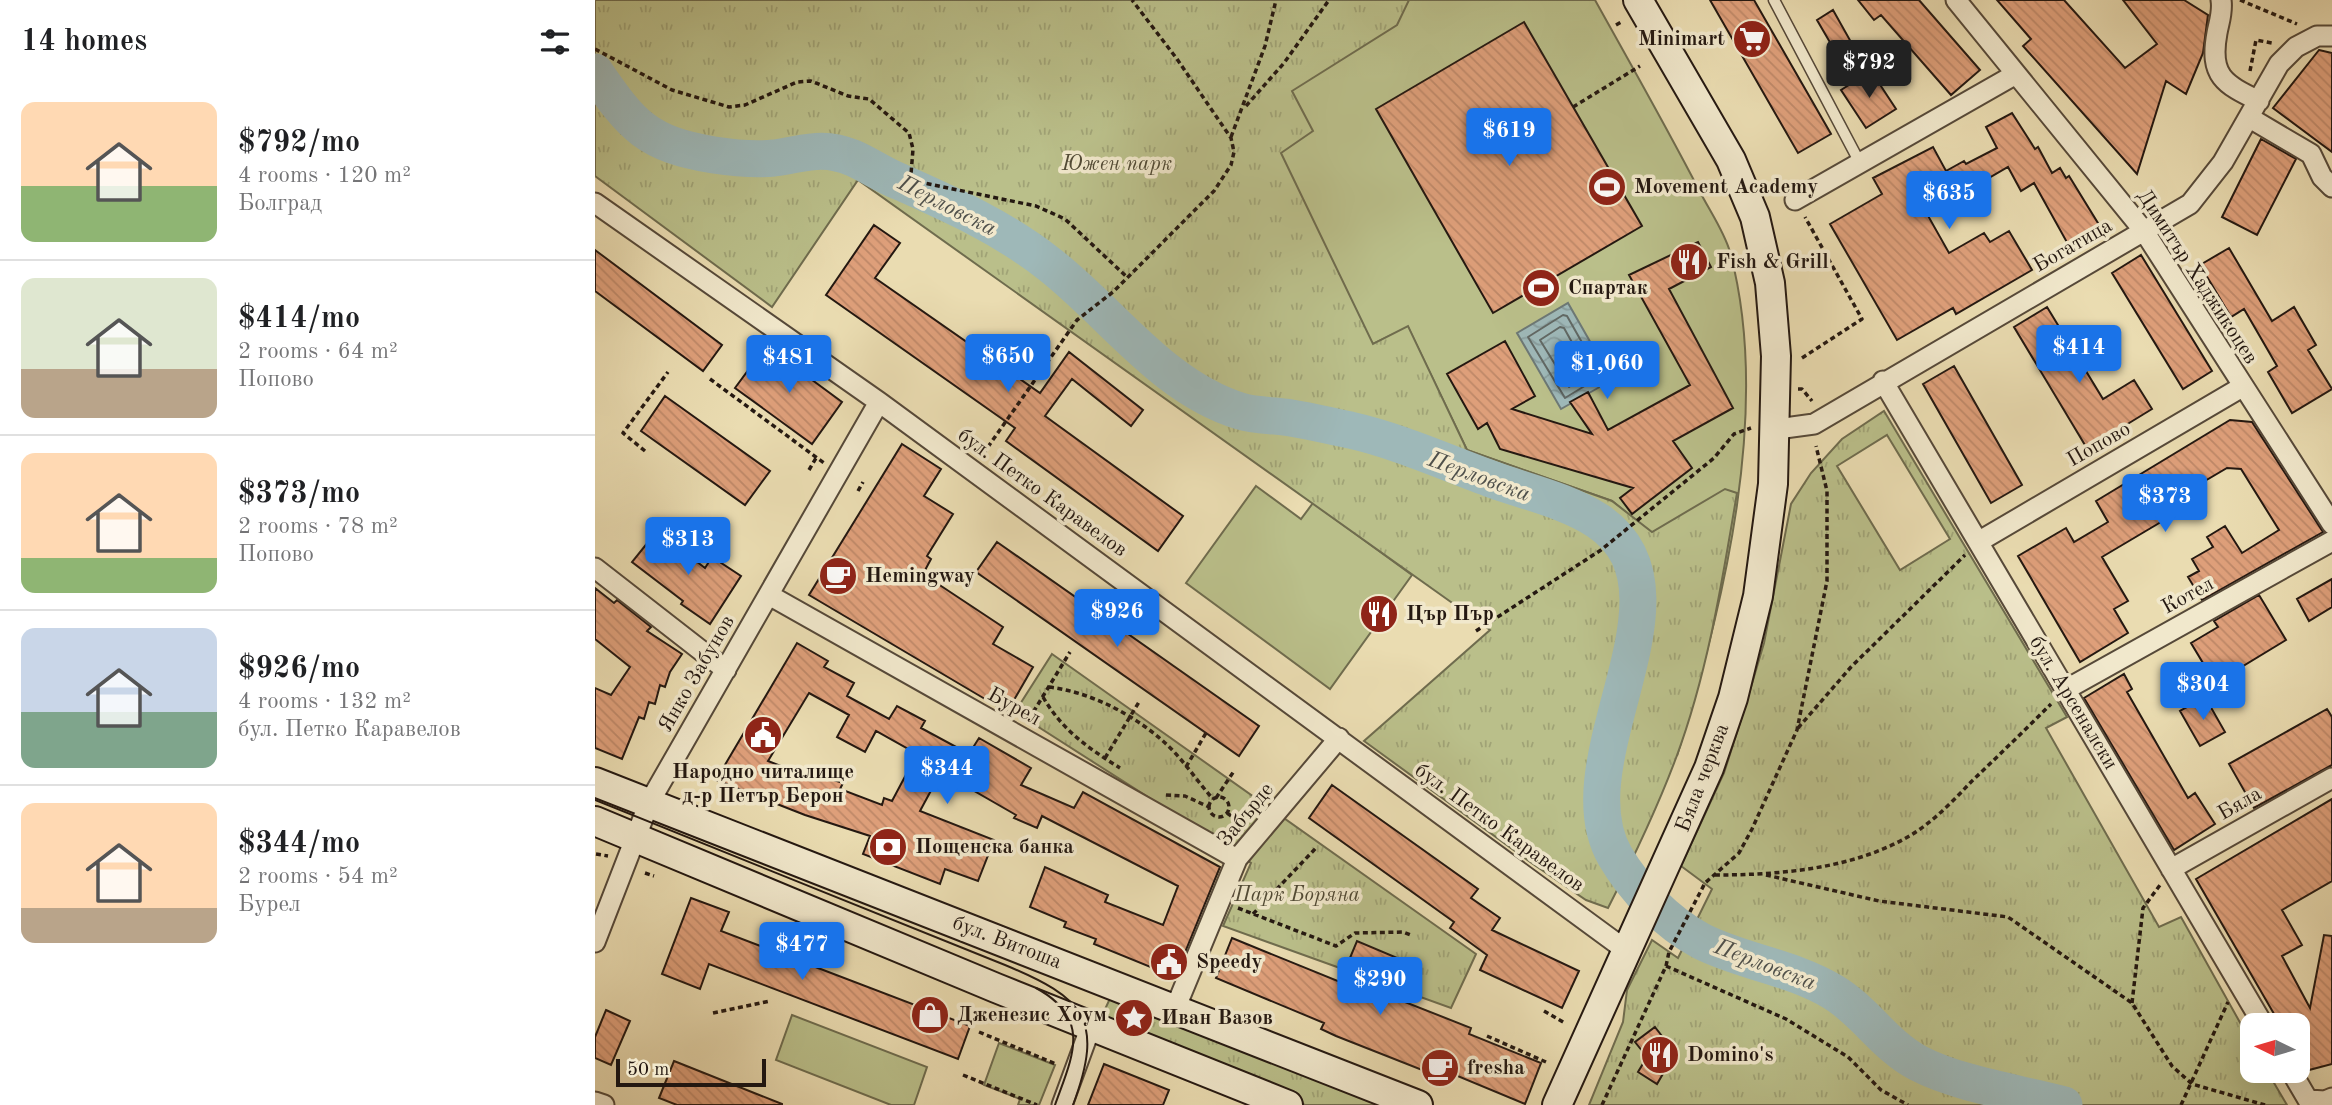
<!DOCTYPE html>
<html lang="en">
<head>
<meta charset="utf-8">
<style>
	:root { --surface:#fff; --page:#f6f6f6; --text:#202124; --muted:#757577; --line:#e0e0e0; --accent:#1a73e8 }
	body { margin:0; font-family:"Old Standard TT",serif; background:var(--page); color:var(--text); height:100vh; display:flex; flex-direction:column; font-size:26px; white-space:nowrap }
	* { box-sizing:border-box; margin:0 }
	p { font-size:23px; color:var(--muted) }
	.icon { flex:none; width:38px; height:38px; fill:none; stroke:currentColor; stroke-width:2; stroke-linecap:round; stroke-linejoin:round }
	.map { position:relative; flex:1; overflow:hidden }
	.sheet { display:flex; flex-direction:column; background:var(--surface); width:595px }
	.sheet>* { flex:none }
	.needle { width:46px; rotate:275deg }
	.buttons { position:absolute; left:1645px; top:1013px; display:grid; gap:14px }
	.buttons a { display:grid; place-items:center; width:70px; height:70px; border-radius:14px; background:var(--surface); box-shadow:0 7px 28px #0002; font-size:35px }
	.scale { position:absolute; left:21px; bottom:18px; width:150px; box-sizing:border-box; padding-left:7px; border:4px solid #241811; border-top:0; font-size:19px; line-height:24px; white-space:nowrap; color:#241811; -webkit-text-stroke:5px #f1e8cc; paint-order:stroke }
	.price { position:absolute; translate:-50% -60px; padding:0 16px; border-radius:7px; background:var(--accent); color:#fff; font-size:23px; line-height:46px; filter:drop-shadow(0 2px 4px #0008) }
	.price::after { content:''; position:absolute; left:50%; top:42px; width:21px; height:16px; margin-left:-10px; background:inherit; clip-path:polygon(0 0,100% 0,50% 100%) }
	.price.on { background:#222; color:#fff }
	ul { padding:0; list-style:none }
	li { display:flex; align-items:center; gap:21px; height:175px; padding:0 21px }
	li+li { border-top:2px solid var(--line) }
	li span { display:grid; place-items:center; flex:none; width:196px; height:140px; border-radius:14px; color:#555 }
	li>.icon { margin-inline-start:auto }
	span .icon { width:84px; height:84px; fill:#fffc; stroke-width:1 }
	li b { font-size:30px }
	h2 { display:flex; justify-content:space-between; align-items:center; height:84px; padding:0 21px; font-size:30px }
	main { display:flex; flex:1; min-height:0 }
	.map>svg:first-child { display:block }
	.green { fill:#babf8a; stroke:#6f6c4e; stroke-width:2 }
	.park { fill:url(#park-tufts); stroke:#6f6c4e; stroke-width:2; fill-rule:evenodd }
	.water { fill:url(#water-waves); stroke:#6d7875; stroke-width:2 }
	.lines { fill:none; stroke-linecap:round; stroke-linejoin:round }
	.shore { stroke:#616864; stroke-width:2 }
	.river { stroke:#9eb8b8; stroke-width:37 }
	.building { fill:url(#building-back-hatch); stroke:#241811; stroke-width:2; fill-rule:evenodd }
	.lane-casing { stroke:#564939; stroke-width:13 }
	.street-casing { stroke:#564939; stroke-width:23 }
	.secondary-casing { stroke:#241811; stroke-width:32 }
	.path { stroke:#241811; stroke-width:3.5; stroke-dasharray:5 3.5; stroke-linecap:butt }
	.lane { stroke:#f1e8cc; stroke-width:10 }
	.street { stroke:#f1e8cc; stroke-width:19 }
	.secondary { stroke:#f1e8cc; stroke-width:28 }
	.tram { stroke:#241811; stroke-width:2 }
	.labels { text-anchor:middle; dominant-baseline:central; stroke-width:7; stroke-linejoin:round; paint-order:stroke }
	.poi-label { font-size:21px; font-weight:bold; fill:#241811; stroke:#f1e8cc; text-anchor:start }
	.park-label { font-size:21px; font-style:italic; fill:#514a35; stroke:#f1e8cc }
	.street-label { font-size:21px; fill:#241811; stroke:#f1e8cc }
	.water-label { font-size:23px; font-style:italic; fill:#4f504b; stroke:#f1e8cc }
</style>
</head>
<body>
<main>
<section class="sheet">
<h2>14 homes<svg class="icon" aria-label="filters" viewBox="0 0 24 24"><path d="M4 7h16M4 17h16"/><circle cx="9" cy="7" r="2"/><circle cx="15" cy="17" r="2"/></svg></h2>
<ul>
<li><span style="background:linear-gradient(#ffd9b3 60%,#8fb573 0)"><svg class="icon" aria-label="home" viewBox="0 0 24 24"><path d="M3 11l9-7 9 7M6 9v11h12V9"/></svg></span><div><b>$792/mo</b><p>4 rooms · 120 m²</p><p>Болград</p></div></li>
<li><span style="background:linear-gradient(#dfe7d0 65%,#b9a48a 0)"><svg class="icon" aria-label="home" viewBox="0 0 24 24"><path d="M3 11l9-7 9 7M6 9v11h12V9"/></svg></span><div><b>$414/mo</b><p>2 rooms · 64 m²</p><p>Попово</p></div></li>
<li><span style="background:linear-gradient(#ffd9b3 75%,#8fb573 0)"><svg class="icon" aria-label="home" viewBox="0 0 24 24"><path d="M3 11l9-7 9 7M6 9v11h12V9"/></svg></span><div><b>$373/mo</b><p>2 rooms · 78 m²</p><p>Попово</p></div></li>
<li><span style="background:linear-gradient(#c9d6e8 60%,#7fa58c 0)"><svg class="icon" aria-label="home" viewBox="0 0 24 24"><path d="M3 11l9-7 9 7M6 9v11h12V9"/></svg></span><div><b>$926/mo</b><p>4 rooms · 132 m²</p><p>бул. Петко Каравелов</p></div></li>
<li><span style="background:linear-gradient(#ffd9b3 75%,#b9a48a 0)"><svg class="icon" aria-label="home" viewBox="0 0 24 24"><path d="M3 11l9-7 9 7M6 9v11h12V9"/></svg></span><div><b>$344/mo</b><p>2 rooms · 54 m²</p><p>Бурел</p></div></li>
</ul>
</section>
<div class="map">
<svg width="1737" height="1105" viewBox="0 0 1737 1105">
	<defs>
		<pattern id="park-tufts" width="24" height="20" patternUnits="userSpaceOnUse" patternTransform="scale(1.75)"><rect width="24" height="20" fill="#babf8a"/><path d="M3 7l-1-3M5 7V3M7 7l1-3M15 17l-1-3M17 17v-4M19 17l1-3" fill="none" stroke="#a0a376"/></pattern>
		<pattern id="water-waves" width="16" height="10" patternUnits="userSpaceOnUse" patternTransform="scale(1.75)"><rect width="16" height="10" fill="#9eb8b8"/><path d="M0 5q4-4 8 0t8 0" fill="none" stroke="#889d9d"/></pattern>
		<pattern id="building-back-hatch" width="6" height="6" patternUnits="userSpaceOnUse" patternTransform="scale(1.75)"><rect width="6" height="6" fill="#de9f7a"/><path d="M-1 5l2 2M0 0l6 6M5-1l2 2" fill="none" stroke="#be8868"/></pattern>
	</defs>
	<rect width="100%" height="100%" fill="#eadcb1"/>
	<filter id="stains"><feTurbulence type="fractalNoise" baseFrequency=".00286" numOctaves="4"/><feColorMatrix values="0 0 0 0 .2 0 0 0 0 .09 0 0 0 0 .02 0 0 0 .5 -.17"/></filter>
	<radialGradient id="worn" r=".72"><stop offset=".6" stop-color="#630" stop-opacity="0"/><stop offset="1" stop-color="#630" stop-opacity=".3"/></radialGradient>
	<path class="green" d="M552 0H1000C1035 63 1071 126 1104 190 1114 210 1129 231 1135 252 1177 408 1129 605 1082 756L1057 533 1017 501 872 450 813 327 778 344Z
		M661 486 706 519 718 503 817 575 735 689 591 583Z
		M197 1015 332 1067 319 1105H296L181 1060Z
		M404 1043 460 1065 444 1105H423L425 1099 389 1085Z"/>
	<path class="park" d="M0 0H814L802 25 697 91 718 131 686 153 778 344 813 326 872 450 1017 501 1057 532 1130 489 1142 493C1127 582 1113 672 1081 758 1062 809 1038 859 1013 908L991 900 938 864 769 741 895 630 877 617 263 180 177 307 0 176Z
		M1289 411 1472 717 1451 728 1564 927 1586 917 1657 1044V1071H1672L1692 1105H994L1028 1022 1032 990 1057 940 1083 958 1117 889 1086 866 1129 773 1151 704 1169 643 1196 504 1216 473 1247 439ZM1292 435 1355 539 1305 570 1242 466Z
		M457 654 881 954 856 1008 628 926 656 863 420 712Z
		M518 992 799 1105H710L505 1020Z"/>
	<path class="water" d="M973 303 1017 380 966 409 922 333Z"/>
	<g class="lines">
		<path class="shore" d="M968 315 972 316 1006 376 970 398 933 337Z
			M965 327 969 328 994 373 974 387 945 340Z"/>
		<path class="river" d="M0 72C37 126 52 144 119 155 139 158 159 160 179 158 210 154 226 145 258 158 274 165 288 175 303 181 357 205 407 227 454 264 516 312 567 387 645 411 661 416 679 415 696 418 715 421 735 426 755 430 804 441 852 463 899 480 932 492 973 501 1003 521 1109 592 964 760 1020 856 1040 890 1071 922 1106 941 1147 962 1197 967 1238 992 1270 1011 1289 1045 1323 1063 1363 1084 1424 1093 1469 1105"/>
	</g>
	<path class="building" d="M1115 0H1159L1236 134 1203 153Z
		M1263 0H1324L1385 70 1356 95 1286 15 1279 20Z
		M1402 0H1469L1530 68 1562 44 1528 0H1589L1613 15 1608 53 1591 94 1571 81 1542 174 1428 46 1436 39Z
		M1238 10 1256 42 1240 51 1222 20Z
		M929 22 1047 226 898 313 781 109Z
		M1724 50 1737 53V152L1678 108Z
		M1276 71 1301 109 1271 128 1246 90Z
		M1417 113 1440 149 1443 147 1457 173 1465 168 1471 178 1474 176 1506 228 1474 246 1439 183 1426 191 1413 167 1382 185 1385 188 1332 214 1354 253 1389 233 1395 242 1414 231 1437 270 1361 314 1358 308 1302 340 1235 224 1287 194 1278 178 1338 147 1351 171 1369 161 1371 164 1402 148 1391 127Z
		M1666 139 1701 159 1662 235 1627 217Z
		M279 225 305 243 280 278 445 393 474 352 548 410 536 426 477 379 450 416 588 516 563 551 411 441 420 428 231 295Z
		M1103 242 1116 267 1074 289 1138 408 1078 441 1097 468 1037 514 1025 498 1038 488 905 449 892 423 883 429 852 374 910 341 940 396 917 409 997 434 975 402 993 392 1013 430 1095 385 1034 275Z
		M1634 248 1677 321 1699 307 1721 345 1713 350 1737 389 1697 413 1673 372 1682 366 1649 309 1636 317 1605 265Z
		M0 250 127 345 108 371 0 291Z
		M1546 255 1617 371 1588 389 1517 273Z
		M1452 307 1508 399 1539 380 1557 409 1526 428 1529 434 1496 455 1419 327Z
		M171 346 247 402 217 444 140 388Z
		M1359 366 1427 485 1396 503 1328 384Z
		M70 396 175 471 150 505 46 431Z
		M1635 420 1657 422 1728 532 1607 600 1593 577 1604 571 1597 559 1618 547 1612 537 1630 526 1647 553 1684 530 1646 469 1632 468 1564 508 1571 519 1507 557 1533 601 1519 609 1533 633 1485 662 1423 556 1471 528 1479 542 1513 522 1501 501Z
		M307 444 346 469 329 496 358 514 332 556 336 559 328 574 408 627 398 644 438 667 412 712 214 595Z
		M62 531 110 568 117 557 146 576 115 624 86 604 88 601 37 562Z
		M402 542 664 726 644 756 381 572Z
		M1737 579V607L1714 621 1702 599Z
		M0 588 19 603 22 600 56 627 52 631 87 654 75 672 70 687 65 685 60 704 54 702 49 719 44 717 27 759 0 748V688L16 695 35 667 0 639Z
		M1664 595 1691 640 1620 683 1596 643 1623 627 1619 621Z
		M202 643 233 661 229 667 259 683 252 696 294 719 302 706 330 721 326 728 374 754 384 738 436 768 426 785 479 808 488 792 625 867 580 977 499 944 501 939 469 927 471 922 435 907 450 867 513 895 510 902 568 925 583 886 447 816 442 828 419 818 421 815 346 772 325 811 399 840 383 881 350 869 345 884 268 854 275 836 210 815 121 780ZM214 693 254 715 242 737 270 752 281 731 322 754 297 801 289 798 287 805 245 789 248 783 223 775 222 780 173 761Z
		M1529 674 1537 689 1532 692 1593 798 1600 793 1620 824 1579 850 1489 698Z
		M1610 697 1630 732 1605 746 1585 711Z
		M1732 709 1737 717V765L1659 808 1634 764Z
		M737 785 883 889 876 898 905 918 897 930 984 971 967 1008 885 970 892 955 855 928 859 922 714 818Z
		M1737 799V881L1687 910 1707 945 1687 956 1715 1008 1729 935 1737 936V1064L1714 1070 1703 1052V1026H1686L1601 879Z
		M96 898 134 912 126 931 375 1026 363 1059 114 964 105 989 67 974Z
		M637 938 745 982 762 941 807 960 792 995 876 1028 874 1034 946 1063 930 1104 858 1074 855 1081 741 1036 726 1029 729 1023 621 978Z
		M11 1010 35 1021 16 1065 0 1058V1037Z
		M1060 1027 1080 1053 1062 1084 1043 1072 1052 1057 1040 1042Z
		M79 1061 187 1104V1105H82L64 1098Z
		M509 1064 574 1090 568 1105H493Z"/>
	<g class="lines">
		<defs>
			<path id="lane" d="M1179 0 1265 163"/>
			<path id="street" d="M1361 0 1549 231 1737 524
				M1626 0C1628 12 1624 22 1622 33 1614 76 1629 84 1664 101
				M1655 118 1716 154 1727 177 1737 187
				M1200 200 1421 74
				M0 203 284 402 1032 951
				M1288 381 1669 1026
				M1182 429 1219 424 1595 204 1628 162 1684 64 1701 47 1722 36H1737
				M1383 542 1647 387
				M0 568 131 670
				M174 595 642 859
				M1470 690 1737 541
				M1576 869 1737 778
				M0 942 54 803 284 402
				M580 1009 642 859 744 738
				M1696 1071 1713 1100 1730 1101 1737 1098
				M0 1102 9 1105
				M467 1105 496 1026"/>
			<path id="secondary" d="M0 782 823 1105
				M0 821 401 988 693 1105
				M962 1105 1114 768 1138 698 1163 596 1178 484 1181 356 1175 283 1160 217 1136 160 1043 0"/>
		</defs>
		<use href="#lane" class="lane-casing"/>
		<use href="#street" class="street-casing"/>
		<use href="#secondary" class="secondary-casing"/>
		<path class="path" d="M1645 0 1702 24
			M1021 25 1028 21
			M0 49 77 90 134 107 150 105 202 82 216 81 253 96 274 99 314 133 318 149 316 174 324 182 441 206 470 219 533 278
			M1655 71 1661 40 1677 43
			M651 106 689 63 734 0
			M978 107 1045 66
			M636 137 670 46 681 0
			M1207 358 1267 319 1210 217
			M115 379 229 463
			M1203 389H1207L1217 401
			M50 451 28 433 73 372
			M388 454 482 320 518 292 619 191 636 165 639 152 636 138 582 59 537 0
			M214 470 221 458
			M263 491 268 482
			M881 631 1006 550 1119 458 1139 434 1156 428
			M454 687C495 692 538 714 569 742 587 758 602 781 618 799
			M448 697C467 730 493 748 525 768
			M434 719 475 652
			M1203 728 1256 667 1370 555
			M510 758 544 702
			M591 767 611 733
			M571 795 590 796 614 807
			M614 807a10 10 0 1 1 20 0a10 10 0 1 1-20 0Z
			M621 798 639 771
			M632 813 647 824
			M1 854 13 856
			M50 873 59 876
			M1120 875C1185 875 1259 869 1316 835 1339 821 1358 801 1376 782 1403 756 1430 730 1456 704
			M1171 875 1284 901 1413 917 1537 1003 1577 1066 1597 1084 1670 1105
			M643 908 741 946 760 933 808 932 818 936
			M658 914 721 848
			M1071 966 1191 1019 1253 1057 1286 1090 1313 1105
			M1537 1003 1548 908 1565 885
			M949 1011 970 1023
			M118 1013 175 1001
			M384 1032 461 1064
			M892 1036 951 1062
			M368 1075 442 1105
			M1007 1105 1071 966 1074 952 1110 883 1144 853 1157 829 1202 730 1232 581V491L1221 446
			M1586 1105 1633 1002"/>
		<use href="#lane" class="lane"/>
		<use href="#street" class="street"/>
		<use href="#secondary" class="secondary"/>
		<path class="tram" d="M0 800 410 965C489 998 510 1019 478 1105
			M441 988C498 1019 477 1057 460 1105"/>
	</g>
	<defs>
		<symbol id="supermarket-disc" viewBox="-11 -11 22 22"><circle r="9.5" fill="#8f2418" stroke="#f1e8cc"/><path d="M-6-5.5h2.5l.6 2H6L4.5 2H-2.5L-4.4-4H-6ZM-1.5 3.2a1.3 1.3 0 1 0 .1 0ZM3 3.2a1.3 1.3 0 1 0 .1 0Z" fill="#fff"/></symbol>
		<symbol id="stadium-disc" viewBox="-11 -11 22 22"><circle r="9.5" fill="#8f2418" stroke="#f1e8cc"/><path d="M0-5a6.5 5 0 1 0 0 10a6.5 5 0 1 0 0-10ZM-3.5-1.8h7v3.6h-7Z" fill="#fff"/></symbol>
		<symbol id="restaurant-disc" viewBox="-11 -11 22 22"><circle r="9.5" fill="#8f2418" stroke="#f1e8cc"/><path d="M-5-6h1v4h1v-4h1v4h1v-4h1v5L-1.5 .5V6h-2V.5L-5-1ZM5-6V6H3V1.5H1.5Q1.5-4 5-6Z" fill="#fff"/></symbol>
		<symbol id="cafe-disc" viewBox="-11 -11 22 22"><circle r="9.5" fill="#8f2418" stroke="#f1e8cc"/><path d="M-5.5-4.5H6V0H3Q3 3.5 0 3.5H-2.5Q-5.5 3.5-5.5 0ZM3-3.2v2h1.7v-2ZM-6 4.5H4V6H-6Z" fill="#fff"/></symbol>
		<symbol id="civic-disc" viewBox="-11 -11 22 22"><circle r="9.5" fill="#8f2418" stroke="#f1e8cc"/><path d="M-.6-6.5H3V-4.5H.6V-3L4-1V1h2V6H-6V1h2V-1L-.6-3ZM-1.2 2.5V6h2.4V2.5Z" fill="#fff"/></symbol>
		<symbol id="bank-disc" viewBox="-11 -11 22 22"><circle r="9.5" fill="#8f2418" stroke="#f1e8cc"/><path d="M-6-4H6V4H-6ZM0-2.3a2.3 2.3 0 1 0 0 4.6a2.3 2.3 0 1 0 0-4.6Z" fill="#fff"/></symbol>
		<symbol id="shop-disc" viewBox="-11 -11 22 22"><circle r="9.5" fill="#8f2418" stroke="#f1e8cc"/><path d="M-5-2.5h2.3a2.7 3.5 0 0 1 5.4 0H5L5.5 6h-11ZM-1.5-2.5h3a1.5 2.3 0 0 0-3 0Z" fill="#fff"/></symbol>
		<symbol id="sight-disc" viewBox="-11 -11 22 22"><circle r="9.5" fill="#8f2418" stroke="#f1e8cc"/><path d="M0-6L1.8-2.2L6-1.7L2.9 1.2L3.7 5.4L0 3.3L-3.7 5.4L-2.9 1.2L-6-1.7L-1.8-2.2Z" fill="#fff"/></symbol>
	</defs>
	<g fill-rule="evenodd">
		<use href="#supermarket-disc" x="1135" y="17" width="44" height="44"/>
		<use href="#stadium-disc" x="990" y="165" width="44" height="44"/>
		<use href="#restaurant-disc" x="1072" y="240" width="44" height="44"/>
		<use href="#stadium-disc" x="924" y="266" width="44" height="44"/>
		<use href="#cafe-disc" x="221" y="554" width="44" height="44"/>
		<use href="#restaurant-disc" x="762" y="592" width="44" height="44"/>
		<use href="#civic-disc" x="146" y="713" width="44" height="44"/>
		<use href="#bank-disc" x="271" y="825" width="44" height="44"/>
		<use href="#civic-disc" x="552" y="940" width="44" height="44"/>
		<use href="#shop-disc" x="313" y="993" width="44" height="44"/>
		<use href="#sight-disc" x="517" y="996" width="44" height="44"/>
		<use href="#restaurant-disc" x="1043" y="1033" width="44" height="44"/>
		<use href="#cafe-disc" x="823" y="1046" width="44" height="44"/>
	</g>
	<g class="labels">
		<g class="poi-label">
			<text x="1130" y="39" text-anchor="end">Minimart</text>
			<text x="1039" y="187">Movement Academy</text>
			<text x="1121" y="262">Fish &amp; Grill</text>
			<text x="973" y="288">Спартак</text>
			<text x="270" y="576">Hemingway</text>
			<text x="811" y="614">Цър Пър</text>
			<text x="168" y="772" text-anchor="middle">Народно читалище<tspan x="168" dy="24">д-р Петър Берон</tspan></text>
			<text x="320" y="847">Пощенска банка</text>
			<text x="601" y="962">Speedy</text>
			<text x="362" y="1015">Дженезис Хоум</text>
			<text x="566" y="1018">Иван Вазов</text>
			<text x="1092" y="1055">Domino's</text>
			<text x="872" y="1068">fresha</text>
		</g>
		<g class="park-label">
			<text x="522" y="164">Южен парк</text>
			<text x="702" y="895">Парк Боряна</text>
		</g>
		<g class="street-label">
			<text transform="translate(1478 246) rotate(-30)">Богатица</text>
			<text transform="translate(1602 277) rotate(57)">Димитър Хаджикоцев</text>
			<text transform="translate(1504 445) rotate(-30)">Попово</text>
			<text transform="translate(447 493) rotate(36)">бул. Петко Каравелов</text>
			<text transform="translate(1593 596) rotate(-29)">Котел</text>
			<text transform="translate(102 674) rotate(-60)">Янко Забунов</text>
			<text transform="translate(1478 703) rotate(59)">бул. Арсеналски</text>
			<text transform="translate(419 707) rotate(29)">Бурел</text>
			<text transform="translate(1108 778) rotate(-69)">Бяла черква</text>
			<text transform="translate(1645 804) rotate(-30)">Бяла</text>
			<text transform="translate(651 815) rotate(-51)">Забърде</text>
			<text transform="translate(904 828) rotate(36)">бул. Петко Каравелов</text>
			<text transform="translate(412 943) rotate(21)">бул. Витоша</text>
		</g>
		<g class="water-label">
			<text transform="translate(352 206) rotate(27)">Перловска</text>
			<text transform="translate(884 477) rotate(20)">Перловска</text>
			<text transform="translate(1170 965) rotate(21)">Перловска</text>
		</g>
	</g>
	<rect width="100%" height="100%" filter="url(#stains)"/>
	<rect width="100%" height="100%" fill="url(#worn)"/>
</svg>
<div class="buttons">
<a><svg class="needle" viewBox="-14 -14 28 28"><path d="M0-13l5 13h-10z" fill="#e53935"/><path d="M0 13l5-13h-10z" fill="#757577"/></svg></a>
</div>
<div class="scale">50 m</div>
<b class="price on" style="left:1274px;top:100px">$792</b>
<b class="price" style="left:914px;top:168px">$619</b>
<b class="price" style="left:1354px;top:231px">$635</b>
<b class="price" style="left:1484px;top:385px">$414</b>
<b class="price" style="left:413px;top:394px">$650</b>
<b class="price" style="left:194px;top:395px">$481</b>
<b class="price" style="left:1012px;top:401px">$1,060</b>
<b class="price" style="left:1570px;top:534px">$373</b>
<b class="price" style="left:93px;top:577px">$313</b>
<b class="price" style="left:522px;top:649px">$926</b>
<b class="price" style="left:1608px;top:722px">$304</b>
<b class="price" style="left:352px;top:806px">$344</b>
<b class="price" style="left:207px;top:982px">$477</b>
<b class="price" style="left:785px;top:1017px">$290</b>
</div>
</main>
</body>
</html>
